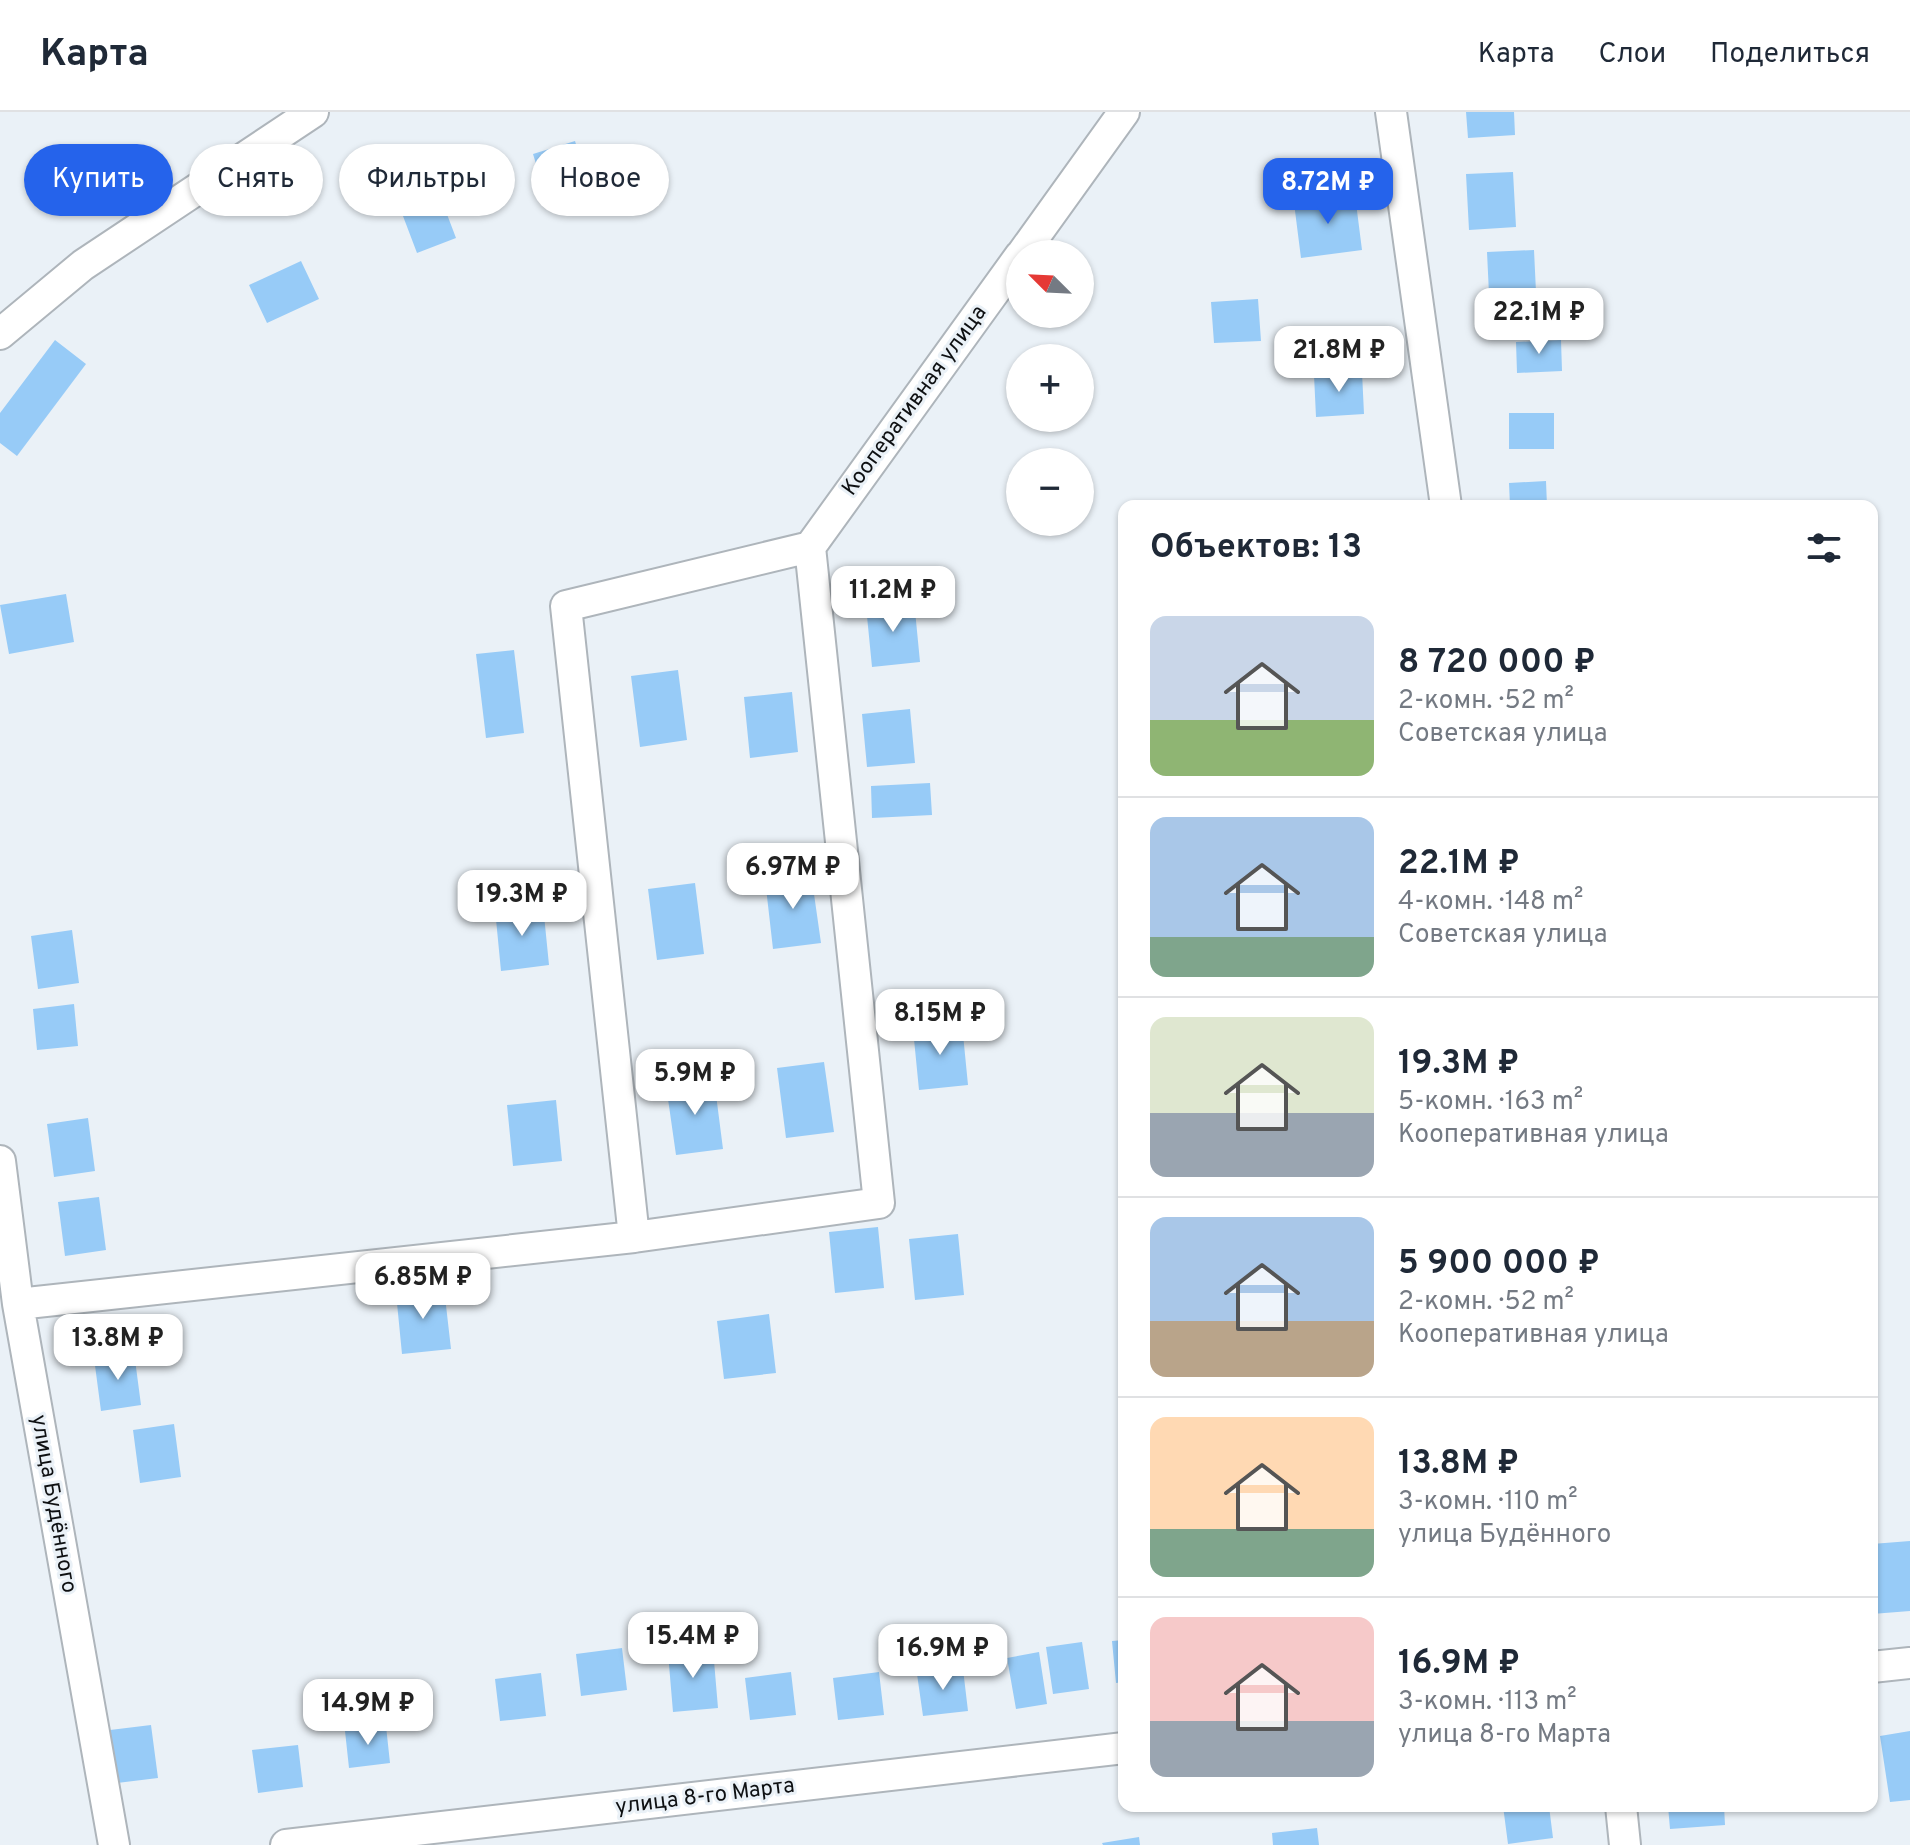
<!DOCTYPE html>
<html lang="ru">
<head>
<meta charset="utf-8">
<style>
	:root { --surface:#fff; --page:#f2f2f3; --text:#1f2937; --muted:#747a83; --line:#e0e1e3; --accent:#2563eb }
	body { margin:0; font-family:Overpass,sans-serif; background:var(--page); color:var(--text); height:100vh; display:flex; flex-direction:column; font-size:30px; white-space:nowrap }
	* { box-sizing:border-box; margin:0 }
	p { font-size:26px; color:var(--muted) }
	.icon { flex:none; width:44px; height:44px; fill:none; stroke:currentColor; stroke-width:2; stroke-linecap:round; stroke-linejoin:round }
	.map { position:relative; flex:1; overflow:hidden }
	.panel { position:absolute; left:1118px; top:388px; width:760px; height:1312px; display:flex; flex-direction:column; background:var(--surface); border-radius:16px; box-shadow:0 2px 6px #0004 }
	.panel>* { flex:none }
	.banner { position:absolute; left:24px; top:32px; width:760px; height:72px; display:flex; gap:16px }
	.needle { width:52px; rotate:294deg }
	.controls { position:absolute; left:1006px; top:128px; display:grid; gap:16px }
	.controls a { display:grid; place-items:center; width:88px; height:88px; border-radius:50%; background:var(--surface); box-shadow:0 2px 6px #0004; font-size:40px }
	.price { position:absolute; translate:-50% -68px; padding:0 18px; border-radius:16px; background:#fff; color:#222; font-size:26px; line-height:52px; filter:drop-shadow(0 2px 4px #0008) }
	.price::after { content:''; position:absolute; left:50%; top:48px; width:24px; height:18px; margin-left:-12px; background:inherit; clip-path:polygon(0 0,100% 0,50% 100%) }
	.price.on { background:var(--accent); color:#fff }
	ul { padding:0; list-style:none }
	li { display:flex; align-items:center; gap:24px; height:200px; padding:0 32px }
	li+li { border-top:2px solid var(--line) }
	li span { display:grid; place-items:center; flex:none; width:224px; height:160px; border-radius:16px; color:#555 }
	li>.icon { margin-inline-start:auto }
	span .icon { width:96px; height:96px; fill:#fffc; stroke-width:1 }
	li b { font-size:34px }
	h2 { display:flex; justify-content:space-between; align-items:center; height:96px; padding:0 32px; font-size:34px }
	.tag { padding:0 28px; border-radius:36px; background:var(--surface); box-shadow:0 2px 6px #0004; font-size:28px; line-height:72px }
	.tag.on { background:var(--accent); color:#fff }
	header { display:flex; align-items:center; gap:48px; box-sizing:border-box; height:112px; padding:0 40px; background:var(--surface); border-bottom:2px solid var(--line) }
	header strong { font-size:38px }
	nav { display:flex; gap:44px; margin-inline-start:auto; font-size:28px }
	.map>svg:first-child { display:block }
	.building { fill:#97cbf7 }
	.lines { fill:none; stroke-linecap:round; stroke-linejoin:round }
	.street-casing { stroke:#aeb5bb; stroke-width:34 }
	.street { stroke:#fff; stroke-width:30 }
	.labels { text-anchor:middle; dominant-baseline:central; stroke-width:6; stroke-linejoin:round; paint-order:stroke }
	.street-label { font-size:22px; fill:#0e1012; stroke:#eaf1f7 }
</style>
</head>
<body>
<header>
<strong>Карта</strong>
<nav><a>Карта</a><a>Слои</a><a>Поделиться</a></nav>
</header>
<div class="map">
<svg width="1910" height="1733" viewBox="0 0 1910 1733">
	<rect width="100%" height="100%" fill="#eaf1f7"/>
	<path class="building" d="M1466 0H1514L1515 23 1468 26Z
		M575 29 590 78 548 91 533 42Z
		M1513 60 1516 115 1469 118 1466 62Z
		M434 68 456 126 417 141 395 83Z
		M1355 83 1362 138 1301 146 1294 91Z
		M1534 138 1536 180 1489 182 1487 140Z
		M301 149 319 187 267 211 249 173Z
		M1258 187 1261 229 1214 231 1211 190Z
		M55 228 86 252 17 344 0 331V301Z
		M1561 228 1562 259 1517 261 1516 230Z
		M1362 260 1364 302 1316 305 1314 263Z
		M1509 301H1554V337H1509Z
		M1546 369 1547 394H1510L1509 371Z
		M66 482 74 530 9 542 0 493Z
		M914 488 920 550 872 555 866 494Z
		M514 538 524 621 486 626 476 542Z
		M678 558 687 628 640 635 631 564Z
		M792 580 798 640 750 646 744 585Z
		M910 597 915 651 867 655 862 602Z
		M930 671 932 703 872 706 871 674Z
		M811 761 821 831 773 837 765 767Z
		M695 771 704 842 657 848 648 777Z
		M543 793 549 853 501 859 495 797Z
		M72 818 79 871 38 877 31 824Z
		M74 892 78 934 37 938 33 897Z
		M962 912 968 973 919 978 913 917Z
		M824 950 834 1020 786 1026 777 956Z
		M714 967 723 1037 676 1043 666 973Z
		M556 988 562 1049 513 1054 507 993Z
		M88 1006 95 1059 54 1065 47 1012Z
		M99 1085 106 1138 65 1144 58 1090Z
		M878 1115 884 1176 835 1181 829 1120Z
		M958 1122 964 1183 915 1188 909 1127Z
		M444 1176 451 1237 402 1242 396 1181Z
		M769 1202 776 1261 724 1267 717 1209Z
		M134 1240 141 1293 101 1299 94 1246Z
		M174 1312 181 1365 140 1371 133 1318Z
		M1910 1429V1499L1872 1502V1432Z
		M1124 1528V1570L1116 1571 1112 1529Z
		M1082 1530 1089 1577 1053 1582 1046 1535Z
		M622 1536 627 1578 581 1584 576 1542Z
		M713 1537 718 1596 673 1600 668 1541Z
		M1039 1540 1047 1592 1016 1597 1007 1546Z
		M963 1557 968 1599 923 1604 917 1562Z
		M791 1560 796 1603 750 1608 745 1566Z
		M879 1560 884 1603 838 1608 833 1566Z
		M541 1561 546 1604 500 1609 495 1567Z
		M151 1613 158 1666 117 1671 110 1618Z
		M386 1614 390 1651 349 1656 345 1619Z
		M1910 1619V1688L1890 1690 1880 1624Z
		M298 1633 303 1675 258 1681 252 1638Z
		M1503 1694H1549L1553 1726 1508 1732Z
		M1668 1694H1724L1725 1713 1670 1717Z
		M1317 1716 1319 1733H1273L1272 1721Z
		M1139 1725 1140 1733H1103L1102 1731Z"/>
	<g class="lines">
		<defs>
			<path id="street" d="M1391 0 1446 394
				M1022 142 1124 0
				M0 222 83 153 313 0
				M0 1049 18 1192 114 1733
				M634 1125 566 494 810 435
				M18 1192 634 1125 879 1091 810 435 1020 144
				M1872 1555 1910 1551
				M1621 1694 1625 1733
				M286 1733 1124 1636"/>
		</defs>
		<use href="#street" class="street-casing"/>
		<use href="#street" class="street"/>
	</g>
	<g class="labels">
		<g class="street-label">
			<text transform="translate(915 289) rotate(-54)">Кооперативная улица</text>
			<text transform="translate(53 1392) rotate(80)">улица Будённого</text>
			<text transform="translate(705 1685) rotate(-7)">улица 8-го Марта</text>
		</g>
	</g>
</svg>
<div class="controls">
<a><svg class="needle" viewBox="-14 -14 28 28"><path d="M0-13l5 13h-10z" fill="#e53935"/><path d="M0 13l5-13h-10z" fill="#747a83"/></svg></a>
<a>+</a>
<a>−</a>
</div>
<b class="price on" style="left:1328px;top:114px">8.72M ₽</b>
<b class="price" style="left:1539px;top:244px">22.1M ₽</b>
<b class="price" style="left:1339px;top:282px">21.8M ₽</b>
<b class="price" style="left:893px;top:522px">11.2M ₽</b>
<b class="price" style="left:793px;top:799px">6.97M ₽</b>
<b class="price" style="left:522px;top:826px">19.3M ₽</b>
<b class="price" style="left:940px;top:945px">8.15M ₽</b>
<b class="price" style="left:695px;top:1005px">5.9M ₽</b>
<b class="price" style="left:423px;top:1209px">6.85M ₽</b>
<b class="price" style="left:118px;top:1270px">13.8M ₽</b>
<b class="price" style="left:693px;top:1568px">15.4M ₽</b>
<b class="price" style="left:943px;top:1580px">16.9M ₽</b>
<b class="price" style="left:368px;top:1635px">14.9M ₽</b>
<div class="banner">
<a class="tag on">Купить</a>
<a class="tag">Снять</a>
<a class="tag">Фильтры</a>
<a class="tag">Новое</a>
</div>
<section class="panel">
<h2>Объектов: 13<svg class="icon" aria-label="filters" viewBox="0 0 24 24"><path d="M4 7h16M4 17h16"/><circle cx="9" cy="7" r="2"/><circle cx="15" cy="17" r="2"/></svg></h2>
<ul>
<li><span style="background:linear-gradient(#c9d6e8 65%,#8fb573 0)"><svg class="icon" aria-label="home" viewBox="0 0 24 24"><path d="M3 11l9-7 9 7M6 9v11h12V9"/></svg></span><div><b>8 720 000 ₽</b><p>2-комн. · 52 m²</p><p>Советская улица</p></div></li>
<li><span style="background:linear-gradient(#a9c7e8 75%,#7fa58c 0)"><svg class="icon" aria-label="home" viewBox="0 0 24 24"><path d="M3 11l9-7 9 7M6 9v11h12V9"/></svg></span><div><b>22.1M ₽</b><p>4-комн. · 148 m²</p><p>Советская улица</p></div></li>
<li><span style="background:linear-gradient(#dfe7d0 60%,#9aa5b1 0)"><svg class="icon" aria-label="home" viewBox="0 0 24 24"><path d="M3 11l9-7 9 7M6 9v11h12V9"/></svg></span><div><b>19.3M ₽</b><p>5-комн. · 163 m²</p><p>Кооперативная улица</p></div></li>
<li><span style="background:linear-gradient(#a9c7e8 65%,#b9a48a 0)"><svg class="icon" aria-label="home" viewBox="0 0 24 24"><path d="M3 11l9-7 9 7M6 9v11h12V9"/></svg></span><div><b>5 900 000 ₽</b><p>2-комн. · 52 m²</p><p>Кооперативная улица</p></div></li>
<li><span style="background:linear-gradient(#ffd9b3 70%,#7fa58c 0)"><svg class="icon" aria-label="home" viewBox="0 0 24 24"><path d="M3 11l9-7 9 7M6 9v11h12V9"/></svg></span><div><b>13.8M ₽</b><p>3-комн. · 110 m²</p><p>улица Будённого</p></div></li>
<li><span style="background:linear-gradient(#f6c9c9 65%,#9aa5b1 0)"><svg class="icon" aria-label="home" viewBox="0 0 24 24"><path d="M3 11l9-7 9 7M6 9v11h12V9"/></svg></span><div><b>16.9M ₽</b><p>3-комн. · 113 m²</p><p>улица 8-го Марта</p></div></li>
</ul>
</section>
</div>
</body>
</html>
